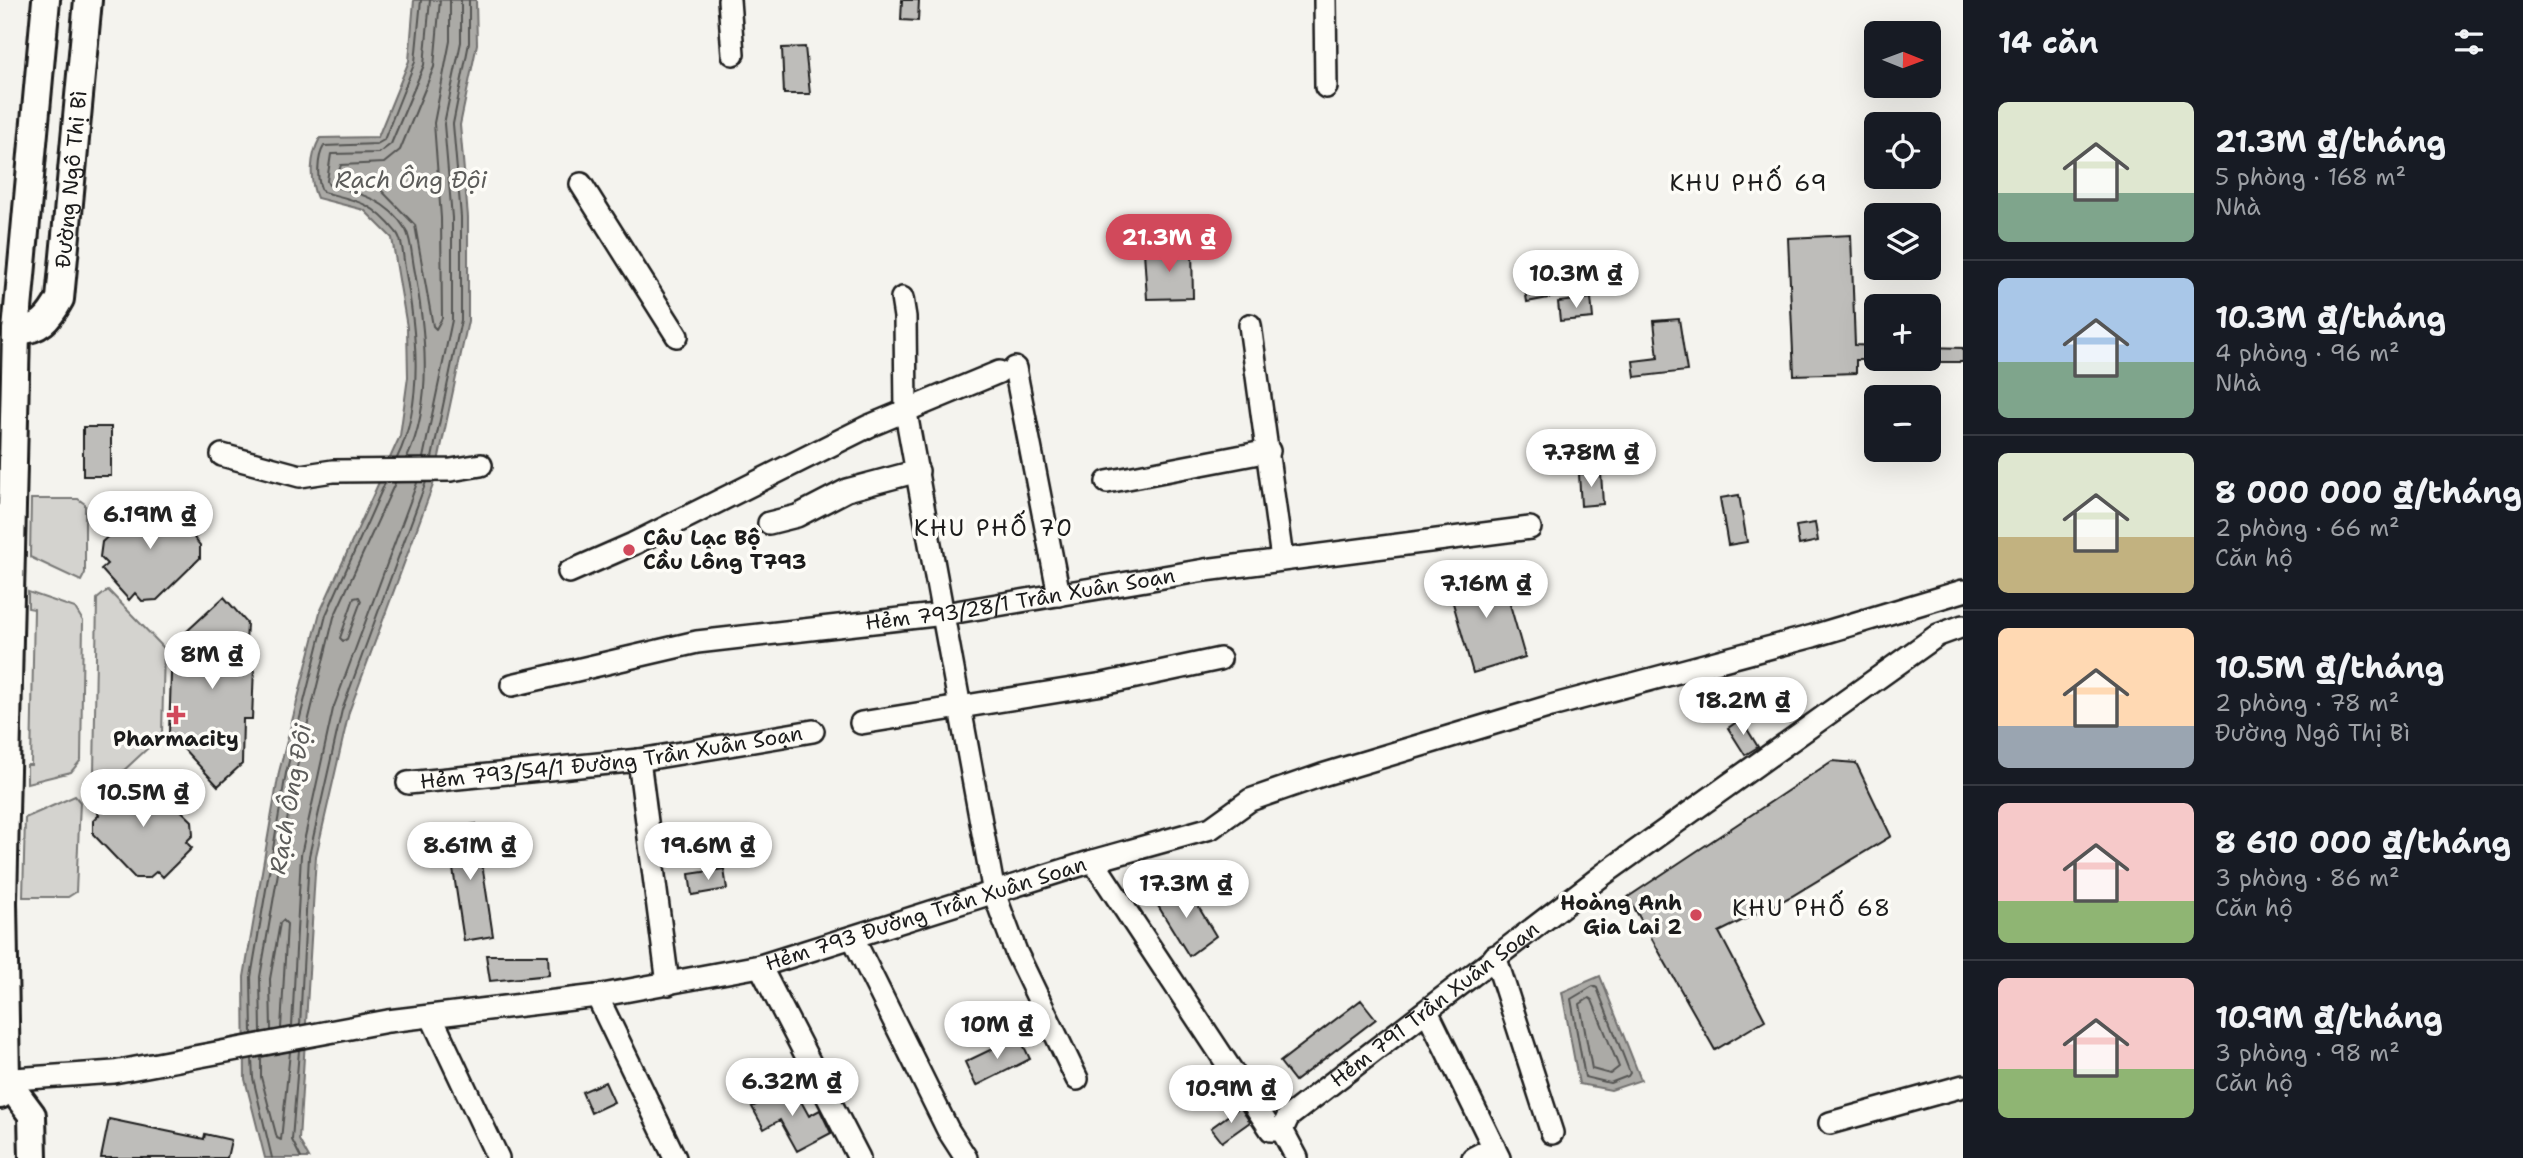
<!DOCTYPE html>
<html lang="vi">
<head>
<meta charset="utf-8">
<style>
	:root { --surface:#171b24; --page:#20242c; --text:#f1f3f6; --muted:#9ea1a6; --line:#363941; --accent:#d1495b }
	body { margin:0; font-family:"Shantell Sans",sans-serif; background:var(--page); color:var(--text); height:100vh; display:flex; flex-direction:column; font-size:26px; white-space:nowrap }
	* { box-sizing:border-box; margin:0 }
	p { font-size:23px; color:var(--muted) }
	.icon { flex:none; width:38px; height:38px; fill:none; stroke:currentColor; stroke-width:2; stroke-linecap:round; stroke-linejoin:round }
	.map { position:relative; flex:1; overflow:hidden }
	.details { display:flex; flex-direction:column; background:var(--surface); width:560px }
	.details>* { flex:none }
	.needle { width:46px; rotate:91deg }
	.tools { position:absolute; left:1864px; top:21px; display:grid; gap:14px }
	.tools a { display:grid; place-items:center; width:77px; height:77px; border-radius:10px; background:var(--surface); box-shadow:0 7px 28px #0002; font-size:35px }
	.price { position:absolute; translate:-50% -60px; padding:0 16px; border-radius:24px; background:#fff; color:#222; font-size:23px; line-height:46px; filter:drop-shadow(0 2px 4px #0008) }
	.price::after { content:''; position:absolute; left:50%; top:42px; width:21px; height:16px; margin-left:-10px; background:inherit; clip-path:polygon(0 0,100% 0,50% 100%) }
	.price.on { background:var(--accent); color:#fff }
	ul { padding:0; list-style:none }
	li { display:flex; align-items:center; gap:21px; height:175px; padding:0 35px }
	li+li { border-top:2px solid var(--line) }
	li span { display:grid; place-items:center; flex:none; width:196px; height:140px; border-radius:10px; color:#555 }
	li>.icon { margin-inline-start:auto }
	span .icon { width:84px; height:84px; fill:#fffc; stroke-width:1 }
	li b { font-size:30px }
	h2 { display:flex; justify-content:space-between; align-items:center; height:84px; padding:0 35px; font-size:30px }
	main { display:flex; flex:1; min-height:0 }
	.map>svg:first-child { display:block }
	.green { fill:#d4d3cf; stroke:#787876; stroke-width:2 }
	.water { fill:#abaaa6; stroke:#72716f; stroke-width:2 }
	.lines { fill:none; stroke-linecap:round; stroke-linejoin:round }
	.shore { stroke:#555553; stroke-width:2 }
	.building { fill:#bebdba; stroke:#1c1c1c; stroke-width:2 }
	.minor-casing { stroke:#1c1c1c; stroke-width:26 }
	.tertiary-casing { stroke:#1c1c1c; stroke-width:32 }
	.minor { stroke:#fdfcf7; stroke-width:21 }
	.tertiary { stroke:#fdfcf7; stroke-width:26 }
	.poi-dot { fill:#d1495b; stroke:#fdfcf7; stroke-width:2.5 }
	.labels { text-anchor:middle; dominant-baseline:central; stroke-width:7; stroke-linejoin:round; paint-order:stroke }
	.street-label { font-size:21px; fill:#1c1c1c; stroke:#fdfcf7 }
	.poi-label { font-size:21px; font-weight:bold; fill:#1c1c1c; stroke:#fdfcf7; text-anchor:start }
	.water-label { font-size:23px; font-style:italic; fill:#5c5c5a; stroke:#fdfcf7 }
	.neighbourhood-label { font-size:23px; letter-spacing:2px; fill:#1c1c1c; stroke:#fdfcf7 }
</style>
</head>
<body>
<main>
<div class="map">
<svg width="1963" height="1158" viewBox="0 0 1963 1158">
	<rect width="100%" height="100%" fill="#f4f3ee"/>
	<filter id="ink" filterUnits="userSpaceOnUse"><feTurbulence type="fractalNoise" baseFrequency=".0143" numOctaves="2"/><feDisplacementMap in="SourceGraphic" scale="14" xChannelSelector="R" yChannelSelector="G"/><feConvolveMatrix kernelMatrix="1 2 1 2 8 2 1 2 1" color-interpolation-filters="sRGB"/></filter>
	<g filter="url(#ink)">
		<path class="green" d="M31 499H78L85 504V573L81 581 30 557Z
			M108 590 164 648 162 735 107 786 94 773 97 599Z
			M28 592 75 608 83 621 81 760 71 772 27 783V765H31L34 609 28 608Z
			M75 796 80 802 76 892 68 897H23L25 818Z"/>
		<path class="water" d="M414 0H476L477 44 460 125 468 217V321L433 485 349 712 316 856 299 1140 309 1158H265L245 1079 244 977 279 772 320 612 400 436 408 377 407 327 392 238 364 210 317 198C309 180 310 156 320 138L378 137 409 61Z
			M1600 976 1641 1080 1611 1090 1579 1084 1562 992Z"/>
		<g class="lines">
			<path class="shore" d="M440 0 434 67 400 150 384 163 341 165 338 174 378 187 415 225 433 326 436 329 442 318 441 218 434 123 450 41V0
				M397 458C425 401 416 329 405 268 403 257 403 240 396 232 372 202 358 201 323 192 316 182 317 157 324 146L377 144 384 140 415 62 421 0
				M407 458C434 401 425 327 414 267 412 256 411 240 406 230 388 200 360 193 329 185L327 181 331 154 379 153 391 144 424 65 430 0
				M423 458 452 320V218L444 124 461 42V0
				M432 458 461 320V217L453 124 469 43V0
				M359 597 361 601 347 639 343 641 340 638 354 598Z
				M1593 986 1597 988 1630 1073 1628 1076 1610 1083 1585 1077 1571 999Z
				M1589 998 1592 1000 1619 1067 1610 1074 1592 1069 1580 1004Z
				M300 1025 309 856 342 710 426 482
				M292 1026 301 855 333 709 417 483
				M271 1030 270 979 280 923 283 920 287 924 281 1028
				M261 1032 260 977 295 775 334 617 395 483
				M252 1034 251 977 286 773 326 615 385 483
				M299 1050 292 1140 301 1158
				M261 1057V1077L277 1138 281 1140 290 1052
				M252 1059 253 1078 272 1158"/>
		</g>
		<path class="building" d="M902 0H919L918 21 901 20Z
			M805 47 810 94H784L782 48Z
			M1851 235 1855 345 1876 346V360H1856V373L1794 375 1788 238Z
			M1192 248 1193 298 1147 299 1144 251Z
			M1556 277 1559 296 1527 302 1524 283Z
			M1591 298 1593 318 1560 321 1558 302Z
			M1679 319 1687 371 1635 377 1633 361 1658 358 1654 321Z
			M1928 347 1963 348V362H1928Z
			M83 427H111V476H83Z
			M1601 473 1603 504 1581 506 1579 474Z
			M1739 495 1747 542 1728 545 1720 498Z
			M147 500 158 501 165 508 170 504 199 534 194 538 200 545V558L157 600 142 601 135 593 129 600 101 569 107 564 100 557 102 542Z
			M1815 523 1818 541 1799 545 1796 526Z
			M1499 566 1525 657 1473 673 1447 582Z
			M224 597 247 623 245 666H254L252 719H243L242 764 218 786 169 733 172 645Z
			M1741 719 1758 747 1745 755 1728 728Z
			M1832 761 1856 763 1891 836 1792 896 1719 932 1765 1020 1715 1050 1628 897Z
			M147 778 192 821 193 835 186 842 192 848 163 877 157 871 149 878H135L93 834V821L99 815 95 810 124 780 129 785 136 779Z
			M476 824 493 936 464 941 447 829Z
			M724 869 727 889 692 895 689 874Z
			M1187 888 1216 936 1189 956 1155 901Z
			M486 955H548L549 975 490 981Z
			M1361 1000 1376 1019 1295 1081 1280 1062Z
			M1019 1036 1030 1059 976 1086 965 1062Z
			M605 1082 614 1102 591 1113 582 1092Z
			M792 1085 809 1116 820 1110 831 1133 797 1151 780 1120 764 1129 752 1107Z
			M1240 1107 1250 1122 1222 1142 1211 1128Z
			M109 1119 204 1139 205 1134 231 1140 227 1158H101Z"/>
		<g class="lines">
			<defs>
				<g id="minor">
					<path d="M729 0 733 54"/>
					<path d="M1325 0 1326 87"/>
					<path d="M581 184 677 336"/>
					<path d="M902 298 905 317 906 413 994 893 1016 952 1077 1079"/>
					<path d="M1250 325 1282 559"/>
					<path d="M1015 368 1059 595"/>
					<path d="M222 455 300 476 333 471 451 470 481 465"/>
					<path d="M1107 482 1269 451"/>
					<path d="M769 523 797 516 847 490 918 471"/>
					<path d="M569 572 633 544 869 426 999 372"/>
					<path id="s1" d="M512 685 697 642 944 614 1205 570 1530 528"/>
					<path d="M861 723 1103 684 1220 659"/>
					<path d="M639 760 668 984"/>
					<path id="s2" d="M408 783 639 760 813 731"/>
					<path d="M1093 861 1271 1130H1282"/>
					<path d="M853 938 948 1130 966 1158"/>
					<path d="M1495 956 1552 1133"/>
					<path d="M760 966 859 1158"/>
					<path d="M597 996 675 1158"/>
					<path d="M1427 1011 1499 1158"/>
					<path d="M432 1018 498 1158"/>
					<path id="s3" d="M0 1080 114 1072 388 1021 597 996 760 966 1093 861 1211 828 1250 800 1322 775 1551 706 1813 636 1963 591"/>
					<path d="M1830 1123 1963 1086"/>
					<path id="s4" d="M1297 1158 1282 1130 1288 1117 1604 874 1938 635 1963 626"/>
					<path d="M1473 1158 1494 1147"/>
				</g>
				<g id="tertiary">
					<path id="s5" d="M16 331C40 330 49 319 60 299L88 0"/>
					<path d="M6 1080 32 1115 33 1158"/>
					<path d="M0 1095 6 1080 3 902 16 331 46 0"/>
				</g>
			</defs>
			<use href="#minor" class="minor-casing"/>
			<use href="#tertiary" class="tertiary-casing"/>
			<use href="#minor" class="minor"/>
			<use href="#tertiary" class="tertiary"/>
		</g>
	</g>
	<g class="poi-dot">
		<circle cx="629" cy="550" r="7"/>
		<path d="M172.5 704.5h7v7h7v7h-7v7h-7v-7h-7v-7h7z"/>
		<circle cx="1696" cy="915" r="7"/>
	</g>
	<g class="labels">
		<g class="street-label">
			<text stroke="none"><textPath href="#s5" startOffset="178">Đường Ngô Thị Bì</textPath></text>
			<text stroke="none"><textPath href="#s1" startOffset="516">Hẻm 793/28/1 Trần Xuân Soạn</textPath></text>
			<text stroke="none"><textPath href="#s2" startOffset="205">Hẻm 793/54/1 Đường Trần Xuân Soạn</textPath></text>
			<text stroke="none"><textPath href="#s3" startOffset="943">Hẻm 793 Đường Trần Xuân Soạn</textPath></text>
			<text stroke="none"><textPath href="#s4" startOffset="231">Hẻm 791 Trần Xuân Soạn</textPath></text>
		</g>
		<g class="poi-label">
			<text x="643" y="538">Câu Lạc Bộ<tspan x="643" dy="24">Cầu Lông T793</tspan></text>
			<text x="176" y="739" text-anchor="middle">Pharmacity</text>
			<text x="1682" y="903" text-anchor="end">Hoàng Anh<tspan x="1682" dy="24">Gia Lai 2</tspan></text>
		</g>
		<g class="water-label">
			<text x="411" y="180">Rạch Ông Đội</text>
			<text transform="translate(290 799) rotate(-80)">Rạch Ông Đội</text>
		</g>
		<g class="neighbourhood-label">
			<text x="1749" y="183">KHU PHỐ 69</text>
			<text x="994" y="528">KHU PHỐ 70</text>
			<text x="1812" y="908">KHU PHỐ 68</text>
		</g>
	</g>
</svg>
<div class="tools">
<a><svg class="needle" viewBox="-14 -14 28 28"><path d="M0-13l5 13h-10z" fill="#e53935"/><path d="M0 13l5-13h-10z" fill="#9ea1a6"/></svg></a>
<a><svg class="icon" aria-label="locate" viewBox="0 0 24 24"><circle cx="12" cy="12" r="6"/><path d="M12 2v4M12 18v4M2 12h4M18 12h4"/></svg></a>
<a><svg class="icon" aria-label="layers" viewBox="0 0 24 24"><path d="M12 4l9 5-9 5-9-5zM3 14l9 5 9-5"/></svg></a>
<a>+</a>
<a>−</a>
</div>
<b class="price on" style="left:1169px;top:274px">21.3M ₫</b>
<b class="price" style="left:1576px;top:310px">10.3M ₫</b>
<b class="price" style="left:1591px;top:489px">7.78M ₫</b>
<b class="price" style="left:150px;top:551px">6.19M ₫</b>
<b class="price" style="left:1486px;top:620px">7.16M ₫</b>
<b class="price" style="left:212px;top:691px">8M ₫</b>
<b class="price" style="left:1743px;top:737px">18.2M ₫</b>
<b class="price" style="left:143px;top:829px">10.5M ₫</b>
<b class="price" style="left:470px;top:882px">8.61M ₫</b>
<b class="price" style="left:708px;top:882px">19.6M ₫</b>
<b class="price" style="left:1186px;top:920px">17.3M ₫</b>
<b class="price" style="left:997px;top:1061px">10M ₫</b>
<b class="price" style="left:792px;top:1118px">6.32M ₫</b>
<b class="price" style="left:1231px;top:1125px">10.9M ₫</b>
</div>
<section class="details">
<h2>14 căn<svg class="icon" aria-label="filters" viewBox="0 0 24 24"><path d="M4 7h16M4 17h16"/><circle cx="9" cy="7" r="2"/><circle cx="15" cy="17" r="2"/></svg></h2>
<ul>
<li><span style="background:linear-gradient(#dfe7d0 65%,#7fa58c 0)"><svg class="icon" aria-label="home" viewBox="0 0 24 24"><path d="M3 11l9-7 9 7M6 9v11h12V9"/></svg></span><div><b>21.3M ₫/tháng</b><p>5 phòng · 168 m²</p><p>Nhà</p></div></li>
<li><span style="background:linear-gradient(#a9c7e8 60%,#7fa58c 0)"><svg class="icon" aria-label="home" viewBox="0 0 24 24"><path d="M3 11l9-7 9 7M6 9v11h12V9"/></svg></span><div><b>10.3M ₫/tháng</b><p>4 phòng · 96 m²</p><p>Nhà</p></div></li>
<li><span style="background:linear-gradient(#dfe7d0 60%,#c2b280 0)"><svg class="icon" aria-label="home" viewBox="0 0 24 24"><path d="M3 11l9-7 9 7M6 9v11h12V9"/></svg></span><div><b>8 000 000 ₫/tháng</b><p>2 phòng · 66 m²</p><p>Căn hộ</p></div></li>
<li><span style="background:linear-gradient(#ffd9b3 70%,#9aa5b1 0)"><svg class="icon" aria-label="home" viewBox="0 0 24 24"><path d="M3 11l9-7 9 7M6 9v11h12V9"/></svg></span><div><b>10.5M ₫/tháng</b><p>2 phòng · 78 m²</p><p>Đường Ngô Thị Bì</p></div></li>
<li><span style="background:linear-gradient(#f6c9c9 70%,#8fb573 0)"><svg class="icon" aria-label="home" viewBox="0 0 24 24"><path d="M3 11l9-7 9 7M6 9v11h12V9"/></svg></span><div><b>8 610 000 ₫/tháng</b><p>3 phòng · 86 m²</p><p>Căn hộ</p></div></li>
<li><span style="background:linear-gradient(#f6c9c9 65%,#8fb573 0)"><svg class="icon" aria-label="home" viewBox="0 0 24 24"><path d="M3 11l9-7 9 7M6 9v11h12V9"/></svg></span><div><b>10.9M ₫/tháng</b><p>3 phòng · 98 m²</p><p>Căn hộ</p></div></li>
</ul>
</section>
</main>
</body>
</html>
